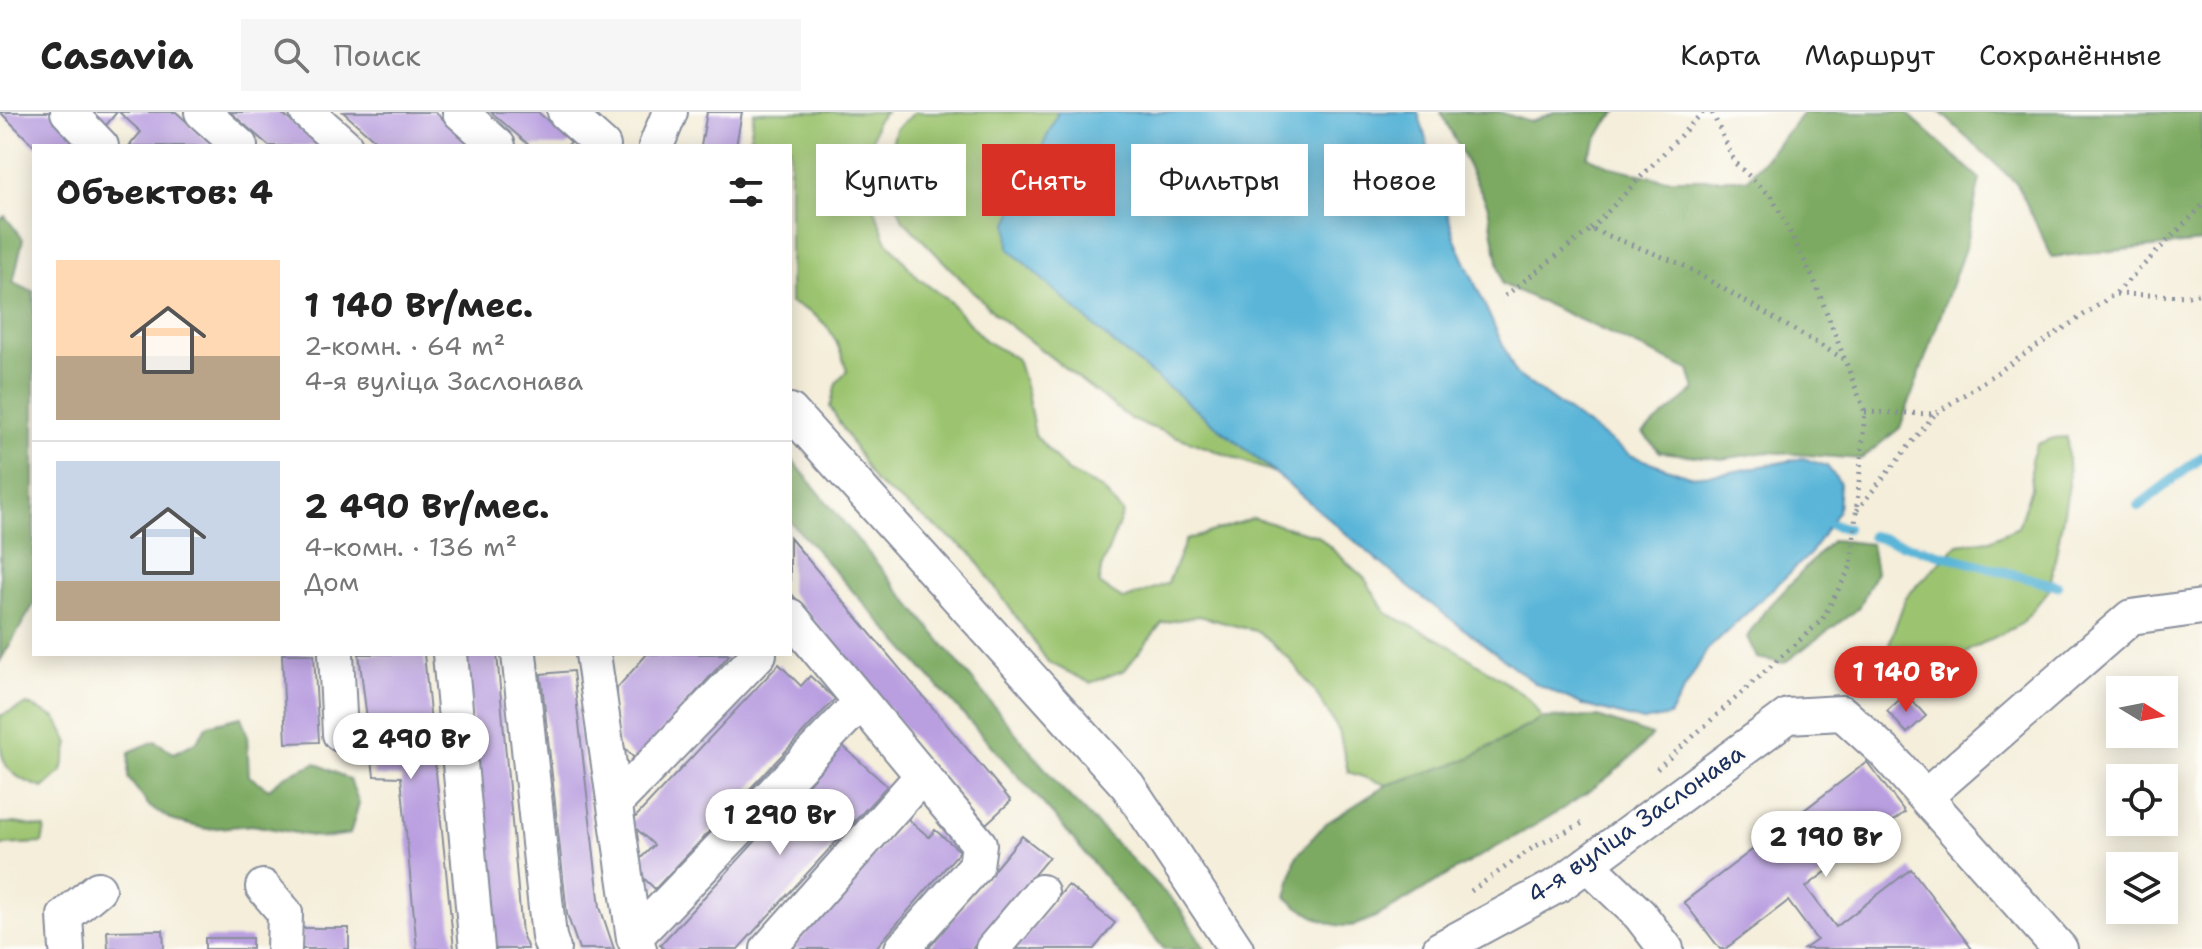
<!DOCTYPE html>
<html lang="ru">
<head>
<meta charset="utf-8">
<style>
	:root { --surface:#fff; --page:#f6f6f6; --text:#222; --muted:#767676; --line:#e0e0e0; --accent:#d93025 }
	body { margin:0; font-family:"Shantell Sans",sans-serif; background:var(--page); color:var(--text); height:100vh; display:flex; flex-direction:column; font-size:30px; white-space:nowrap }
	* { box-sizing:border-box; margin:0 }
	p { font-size:26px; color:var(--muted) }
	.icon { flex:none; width:44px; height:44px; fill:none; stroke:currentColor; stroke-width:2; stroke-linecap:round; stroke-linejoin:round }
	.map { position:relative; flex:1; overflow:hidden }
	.details { position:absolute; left:32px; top:32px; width:760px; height:512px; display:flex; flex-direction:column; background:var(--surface); border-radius:0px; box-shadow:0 4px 20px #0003 }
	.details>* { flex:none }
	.hud { position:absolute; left:816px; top:32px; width:760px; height:72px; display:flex; gap:16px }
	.needle { width:52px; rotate:100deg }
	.buttons { position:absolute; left:2106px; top:564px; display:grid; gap:16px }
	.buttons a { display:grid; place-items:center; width:72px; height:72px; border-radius:0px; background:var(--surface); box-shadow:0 4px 20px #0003; font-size:40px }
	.price { position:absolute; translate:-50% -68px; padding:0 18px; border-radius:28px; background:#fff; color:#222; font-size:26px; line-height:52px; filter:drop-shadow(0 2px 4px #0008) }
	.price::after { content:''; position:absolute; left:50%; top:48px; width:24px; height:18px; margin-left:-12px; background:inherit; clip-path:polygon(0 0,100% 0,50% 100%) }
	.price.current { background:var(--accent); color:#fff }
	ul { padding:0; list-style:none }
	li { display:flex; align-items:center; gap:24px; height:200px; padding:0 24px }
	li+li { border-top:2px solid var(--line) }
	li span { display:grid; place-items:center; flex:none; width:224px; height:160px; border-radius:0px; color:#555 }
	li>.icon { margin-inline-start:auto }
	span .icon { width:96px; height:96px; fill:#fffc; stroke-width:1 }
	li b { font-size:34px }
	h2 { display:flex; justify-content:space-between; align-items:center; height:96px; padding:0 24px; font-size:34px }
	.chip { padding:0 28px; border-radius:0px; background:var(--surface); box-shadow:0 4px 20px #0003; font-size:28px; line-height:72px }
	.chip.current { background:var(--accent); color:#fff }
	header { display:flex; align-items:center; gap:48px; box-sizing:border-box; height:112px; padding:0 40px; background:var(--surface); border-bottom:2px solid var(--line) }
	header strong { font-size:38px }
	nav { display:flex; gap:44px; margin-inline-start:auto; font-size:28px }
	.search { width:560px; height:72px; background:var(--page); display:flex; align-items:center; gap:20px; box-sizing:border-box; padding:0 28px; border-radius:0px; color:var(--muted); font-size:30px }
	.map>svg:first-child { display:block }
	.green { fill:#9cc46f; stroke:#5c7a66; stroke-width:2 }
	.forest { fill:#7daa62; stroke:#4c6c60; stroke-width:2 }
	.water { fill:#5ab5d8; stroke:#3a729b; stroke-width:2 }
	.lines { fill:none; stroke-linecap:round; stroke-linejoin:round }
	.stream { stroke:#5ab5d8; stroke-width:10 }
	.building { fill:#b99fe0 }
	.minor-casing { stroke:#888e9c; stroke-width:38 }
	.path { stroke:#888e9c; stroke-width:5; stroke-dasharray:2 6; stroke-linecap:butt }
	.minor { stroke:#fff; stroke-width:34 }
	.labels { text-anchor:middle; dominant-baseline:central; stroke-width:6; stroke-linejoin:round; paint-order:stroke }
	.street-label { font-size:24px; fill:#1b2f5e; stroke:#fdfcf7 }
</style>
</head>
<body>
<header>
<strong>Casavia</strong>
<div class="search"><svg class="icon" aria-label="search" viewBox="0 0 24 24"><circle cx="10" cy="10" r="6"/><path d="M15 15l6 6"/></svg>Поиск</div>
<nav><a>Карта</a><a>Маршрут</a><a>Сохранённые</a></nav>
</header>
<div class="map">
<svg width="2202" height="837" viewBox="0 0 2202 837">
	<rect width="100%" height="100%" fill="#fdfcf7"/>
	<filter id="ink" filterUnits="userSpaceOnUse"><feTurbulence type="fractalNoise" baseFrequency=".0125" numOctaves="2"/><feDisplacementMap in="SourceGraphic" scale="16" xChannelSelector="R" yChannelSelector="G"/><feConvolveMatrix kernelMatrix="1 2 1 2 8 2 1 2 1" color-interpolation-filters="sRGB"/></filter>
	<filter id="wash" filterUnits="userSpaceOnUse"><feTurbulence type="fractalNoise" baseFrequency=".006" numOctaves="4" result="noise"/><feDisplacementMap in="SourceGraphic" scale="32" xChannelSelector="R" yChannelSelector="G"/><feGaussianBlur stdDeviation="1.8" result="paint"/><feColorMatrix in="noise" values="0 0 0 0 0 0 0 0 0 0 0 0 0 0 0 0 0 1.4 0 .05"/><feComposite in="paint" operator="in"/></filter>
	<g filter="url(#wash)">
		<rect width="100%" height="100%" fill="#f4eeda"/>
		<path class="green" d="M754 0H886L876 10 864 67 886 128 918 166 949 189 984 228 1017 247 1027 280 1035 323 1067 359 1101 376 1123 401 1101 457 1099 472 1124 488 1168 471 1186 428 1253 406 1318 424 1365 467 1386 501 1444 530 1501 567 1529 587 1542 606 1466 648 1387 673 1348 660 1339 619 1316 581 1290 548 1259 520 1199 504 1162 511 1125 558 1090 571 1048 550 971 441 875 370 830 295 836 272 847 259C836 223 827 204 790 191V34H749Z
			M915 0H1058L1106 225 1275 361 1132 308 995 202 903 108 884 61 896 17Z
			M2067 325 2069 373 2049 478 2021 512 1971 537 1943 564C1912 565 1904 558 1889 532L1906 485 1958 432 1990 428 2018 415 2031 376V348L2037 332 2054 326Z
			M27 592 56 606 69 631 62 659 43 676C0 661 0 650 0 604Z
			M0 711H15L45 716 42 731 0 733Z"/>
		<path class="forest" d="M1441 0H1499L1531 10 1555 0H1617L1607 10 1587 44 1612 55 1660 67H1748L1804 0H1906L1980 67 1965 136 1900 316 1861 347 1767 340 1722 347 1660 340 1643 321 1695 278 1689 258 1502 172 1488 94Z
			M1940 0H2202V130L2052 145 2017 72Z
			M5 104 23 127 13 171 34 180V492L0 549V108Z
			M790 345 1060 675 1179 795 1205 837H1164L1055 705 790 409Z
			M1832 428 1871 432 1876 460 1859 496 1784 551 1757 546 1747 525 1764 500Z
			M241 605 247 622 249 664 269 677 284 664 316 651 350 668 359 691 350 722 323 726 252 713 207 717 174 709 150 695 128 666 129 640 155 629 174 641 196 630 208 613Z
			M1598 605 1652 623C1600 686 1508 726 1439 768 1419 779 1367 815 1346 814 1326 814 1301 798 1286 785L1296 745 1325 712 1387 673 1466 648 1542 606Z"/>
		<path class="water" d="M1058 0H1418L1456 130 1516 262 1630 343 1689 364 1726 361 1803 346 1827 354 1840 371 1838 399 1811 441 1707 538 1669 604 1643 609 1583 593 1536 572 1410 476 1275 361 1106 225 1009 137 1008 111Z"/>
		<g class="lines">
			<path class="stream" d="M2138 394 2202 345
				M1830 412 1846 416
				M1872 424 2057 474"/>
		</g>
		<g id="blocks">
			<path class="building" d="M0 0H52L85 34H34Z
				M84 0H117L103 17Z
				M119 0H176L213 34H129L141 20Z
				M230 0H280L319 34H269Z
				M343 0H435L473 34H381Z
				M491 0H538L571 30 567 34H530Z
				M707 0H742L736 34H701Z
				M790 426 1011 689 986 712 790 480Z
				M282 542H314L319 630 286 631Z
				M359 542H424L454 837H417L401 665 374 664Z
				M466 542H497L522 822 528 837H493Z
				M647 542H730L636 648 618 629 617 576Z
				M779 552 801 574 810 564 835 587 655 777 632 755 654 733 630 711Z
				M573 559 600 795 614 837H579L567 802 541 562Z
				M1906 582 1926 604 1907 621 1887 599Z
				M843 634 887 674 738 837H664L660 833Z
				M1867 650 1905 700 1806 775 1836 815 1911 757 1972 837H1804L1817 828 1788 789 1725 837H1720L1684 790Z
				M907 706 929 725 935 718 960 739 875 837H792Z
				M1022 724 1049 745 972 837H928Z
				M1068 773 1115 811 1094 837H1016Z
				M302 816H349V837H302Z
				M163 818 164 837H108L107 819Z
				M205 826H252V837H205Z"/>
		</g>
	</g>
	<g filter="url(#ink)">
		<use href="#blocks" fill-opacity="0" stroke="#888e9c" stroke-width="2"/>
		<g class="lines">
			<defs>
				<path id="minor" d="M68 0 101 34
					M202 0 240 34
					M307 0 345 34
					M460 0 498 34
					M565 0 603 34
					M656 34 670 0
					M790 299 1128 674 1236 837
					M790 504 979 732 976 754 902 837
					M336 542 340 622
					M450 542 477 837
					M519 542 549 825 553 837
					M593 542 634 826 639 837
					M1925 685 2131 505 2202 495
					M615 691 759 542
					M1587 752 1640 803 1666 837
					M263 775 285 801 284 837
					M634 826 861 590
					M67 837 65 804 98 777
					M768 837 922 664
					M993 837 1041 780
					M1440 837 1560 772 1788 604 1842 601 1885 640 2060 837"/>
			</defs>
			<use href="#minor" class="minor-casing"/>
			<path class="path" d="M1591 117 1703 0
				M2116 182 2188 184 2202 181
				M1505 184 1591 117 1681 152 1844 247
				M1865 300 1935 302 2115 182 2202 94
				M1857 398 1935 302
				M1657 657 1822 508 1851 454 1859 370 1865 300 1814 168 1772 85 1735 51 1712 0
				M1471 779 1534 735 1585 710"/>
			<use href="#minor" class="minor"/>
		</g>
	</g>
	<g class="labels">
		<g class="street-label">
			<text transform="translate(1636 712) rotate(-35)">4-я вуліца Заслонава</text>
		</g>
	</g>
</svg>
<div class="buttons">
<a><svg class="needle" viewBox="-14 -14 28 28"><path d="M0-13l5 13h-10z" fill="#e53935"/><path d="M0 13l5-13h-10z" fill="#767676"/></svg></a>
<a><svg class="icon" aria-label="locate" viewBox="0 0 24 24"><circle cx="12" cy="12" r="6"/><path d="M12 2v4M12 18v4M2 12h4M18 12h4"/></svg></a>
<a><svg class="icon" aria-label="layers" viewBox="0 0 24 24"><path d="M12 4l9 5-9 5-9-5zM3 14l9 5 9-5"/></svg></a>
</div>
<b class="price current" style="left:1906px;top:602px">1 140 Br</b>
<b class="price" style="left:411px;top:669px">2 490 Br</b>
<b class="price" style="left:780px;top:745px">1 290 Br</b>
<b class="price" style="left:1826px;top:767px">2 190 Br</b>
<div class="hud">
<a class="chip">Купить</a>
<a class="chip current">Снять</a>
<a class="chip">Фильтры</a>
<a class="chip">Новое</a>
</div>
<section class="details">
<h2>Объектов: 4<svg class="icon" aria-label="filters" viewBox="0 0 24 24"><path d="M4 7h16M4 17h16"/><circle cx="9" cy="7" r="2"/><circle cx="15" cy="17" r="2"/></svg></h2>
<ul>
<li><span style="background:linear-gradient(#ffd9b3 60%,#b9a48a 0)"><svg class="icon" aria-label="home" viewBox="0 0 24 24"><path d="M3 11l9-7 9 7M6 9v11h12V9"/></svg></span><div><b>1 140 Br/мес.</b><p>2-комн. · 64 m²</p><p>4-я вуліца Заслонава</p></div></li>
<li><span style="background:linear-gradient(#c9d6e8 75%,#b9a48a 0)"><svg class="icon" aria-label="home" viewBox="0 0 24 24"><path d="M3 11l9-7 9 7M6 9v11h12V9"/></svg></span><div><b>2 490 Br/мес.</b><p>4-комн. · 136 m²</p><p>Дом</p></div></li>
</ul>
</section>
</div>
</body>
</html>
